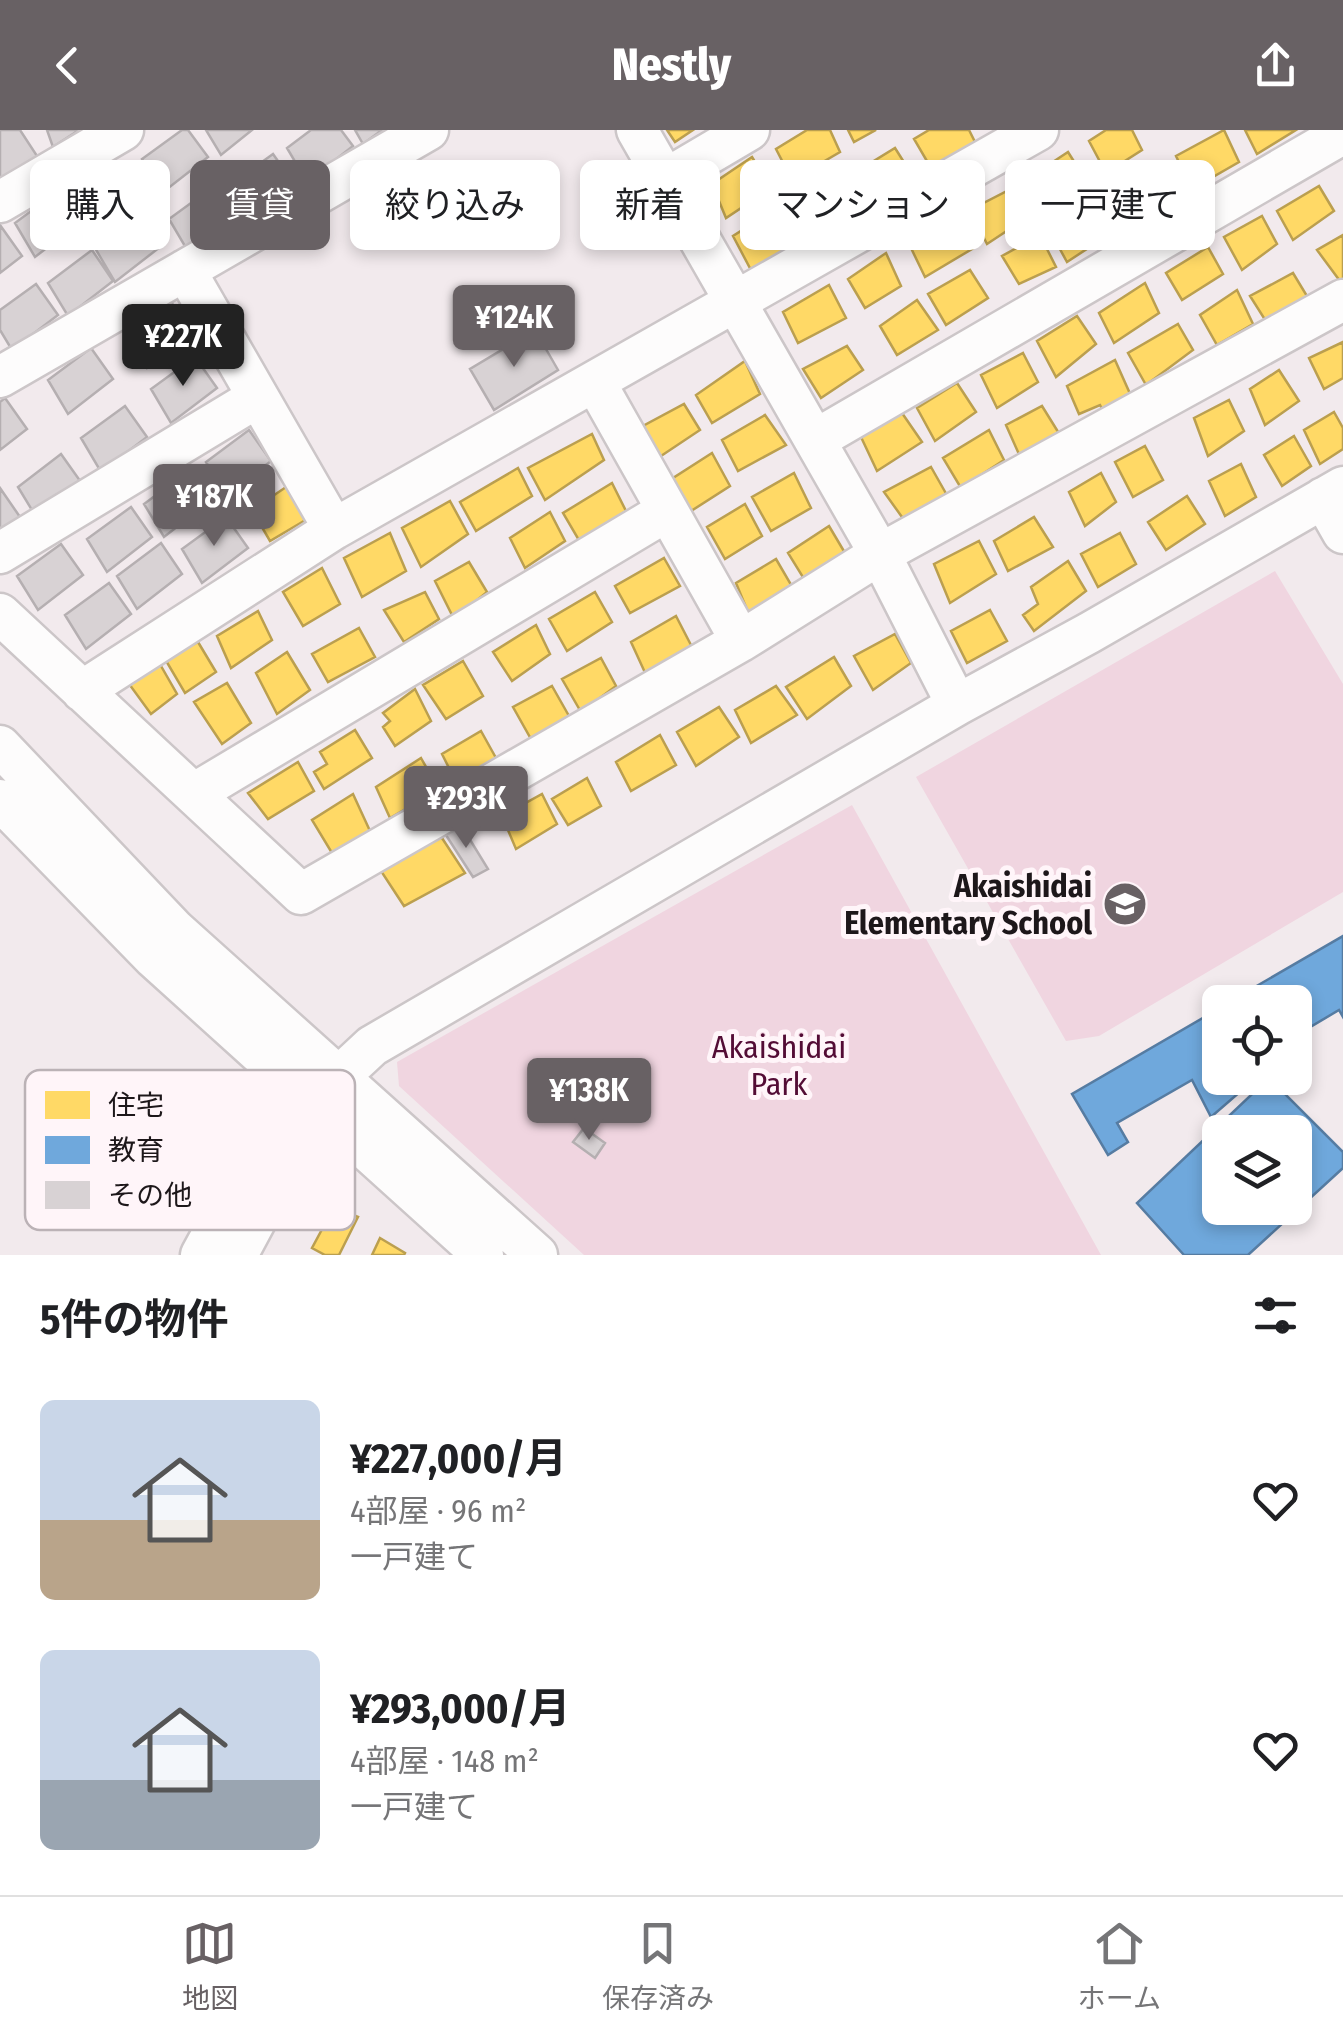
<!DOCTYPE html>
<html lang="ja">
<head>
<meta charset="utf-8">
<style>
	:root { --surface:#fff; --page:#f6f6f6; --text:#202124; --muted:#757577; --line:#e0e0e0; --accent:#686164 }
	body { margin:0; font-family:"Fira Sans Condensed","Noto Sans JP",sans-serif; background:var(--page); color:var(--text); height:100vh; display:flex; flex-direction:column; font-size:38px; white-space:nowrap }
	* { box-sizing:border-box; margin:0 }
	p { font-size:32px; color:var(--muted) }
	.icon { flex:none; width:55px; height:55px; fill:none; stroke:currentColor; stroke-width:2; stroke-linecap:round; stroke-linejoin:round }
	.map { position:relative; height:1125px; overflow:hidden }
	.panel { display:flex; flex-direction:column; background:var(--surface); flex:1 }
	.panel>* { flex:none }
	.banner { position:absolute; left:30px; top:30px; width:1285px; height:90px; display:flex; gap:20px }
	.buttons { position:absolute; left:1202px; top:855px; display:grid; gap:20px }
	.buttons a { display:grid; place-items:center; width:110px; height:110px; border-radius:15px; background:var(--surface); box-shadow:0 5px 15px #0003; font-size:50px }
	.price { position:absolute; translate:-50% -85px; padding:0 22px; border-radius:10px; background:var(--accent); color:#fff; font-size:32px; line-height:65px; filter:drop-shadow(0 2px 5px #0008) }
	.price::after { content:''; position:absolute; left:50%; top:60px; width:30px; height:22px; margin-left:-15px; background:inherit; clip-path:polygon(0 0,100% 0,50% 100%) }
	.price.selected { background:#222; color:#fff }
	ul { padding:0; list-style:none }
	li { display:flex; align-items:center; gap:30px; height:250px; padding:0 40px }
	li span { display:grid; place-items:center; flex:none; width:280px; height:200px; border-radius:15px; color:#555 }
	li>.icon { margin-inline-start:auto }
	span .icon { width:120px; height:120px; fill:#fffc; stroke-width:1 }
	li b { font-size:42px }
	h2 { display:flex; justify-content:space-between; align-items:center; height:120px; padding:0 40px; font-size:42px }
	.chip { padding:0 35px; border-radius:15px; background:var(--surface); box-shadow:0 5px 15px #0003; font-size:35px; line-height:90px }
	.chip.selected { background:var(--accent); color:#fff }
	header { display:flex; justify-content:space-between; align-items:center; height:130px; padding:0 40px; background:var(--accent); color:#fff; font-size:45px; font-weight:800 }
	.tab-bar { display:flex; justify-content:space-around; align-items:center; height:140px; border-top:2px solid var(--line); background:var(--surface); font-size:28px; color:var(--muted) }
	.tab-bar a { display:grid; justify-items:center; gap:5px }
	.tab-bar .selected { color:var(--accent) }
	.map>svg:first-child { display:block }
	.green { fill:#f0d5e0 }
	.homes { fill:#ffd966; stroke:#bb9f4f; stroke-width:2.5 }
	.schools { fill:#6fa8dc; stroke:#567ca2; stroke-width:2.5; fill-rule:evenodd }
	.building { fill:#d8d2d4; stroke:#b5afb1; stroke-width:2.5 }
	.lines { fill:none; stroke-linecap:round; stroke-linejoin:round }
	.minor-casing { stroke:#ccc6c8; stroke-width:45 }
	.minor { stroke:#fdfcfc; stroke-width:40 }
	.labels { text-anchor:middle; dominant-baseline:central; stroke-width:10; stroke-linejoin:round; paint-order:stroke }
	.poi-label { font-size:32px; font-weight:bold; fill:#1d171a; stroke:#fff5f9; text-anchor:end }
	.park-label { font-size:32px; fill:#530c35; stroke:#fff5f9 }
	.key { fill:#fff5f9; stroke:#bbb2b6; stroke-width:2.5 }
	.key-label { font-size:28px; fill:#1d171a }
</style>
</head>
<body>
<header><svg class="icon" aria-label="back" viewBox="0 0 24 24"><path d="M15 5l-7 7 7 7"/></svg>Nestly<svg class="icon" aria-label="share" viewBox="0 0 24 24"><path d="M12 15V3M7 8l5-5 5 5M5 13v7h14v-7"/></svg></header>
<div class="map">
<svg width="1343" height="1125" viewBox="0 0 1343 1125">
	<rect width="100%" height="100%" fill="#f2eaed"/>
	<path class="green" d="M1275 441 1343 554V762L1099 906 1066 911 916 647Z
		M852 675 1101 1125H584L399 956 397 932Z"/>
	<path class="homes" d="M667 0H693L675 12Z
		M807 0H830L840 22 792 50 776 19Z
		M848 0H876L854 12Z
		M929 0H969L975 12 931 38 914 9Z
		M1106 0H1132L1142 20 1106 43 1089 11Z
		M1224 0 1239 32 1192 59 1176 26Z
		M1245 0H1296L1257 24Z
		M895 18 914 48 875 71 856 42Z
		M1068 22 1087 52 1042 79 1024 51Z
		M752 27 771 58 726 88 712 54Z
		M1161 43 1179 75 1147 94 1127 61Z
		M847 47 863 78 823 103 805 72Z
		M1319 56 1334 81 1293 110 1277 81Z
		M1011 59 1028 87 987 114 970 80Z
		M780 76 802 112 752 142 733 106Z
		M1087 78 1105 107 1067 132 1049 99Z
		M1262 86 1277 114 1242 140 1224 107Z
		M957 91 972 119 925 147 911 118Z
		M1040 105 1056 137 1019 154 1002 126Z
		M1343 105V149L1340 151 1317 120Z
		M1208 117 1223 144 1182 170 1166 143Z
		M886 123 901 156 865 178 848 149Z
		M970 140 988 168 946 195 928 164Z
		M1293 143 1310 171 1269 196 1250 166Z
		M1145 153 1159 183 1114 213 1099 183Z
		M829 155 846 188 798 213 783 182Z
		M1237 160 1253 194 1217 215 1200 185Z
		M917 170 938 200 897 225 880 196Z
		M1077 186 1096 214 1056 247 1037 211Z
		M1178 194 1193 220 1146 255 1128 223Z
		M1343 212V248L1324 259 1309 228Z
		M847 216 863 240 821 268 803 239Z
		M1023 223 1038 252 997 278 981 245Z
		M1115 230 1131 266 1106 286 1100 275 1079 284 1067 256Z
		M745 231 760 264 712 293 696 265Z
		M1279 240 1299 271 1265 295 1250 259Z
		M957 253 976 282 935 311 917 278Z
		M1229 270 1244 301 1208 326 1194 288Z
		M684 274 700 300 658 328 641 297Z
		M1042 276 1060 305 1022 331 1006 295Z
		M1334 282 1343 298V319L1320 334 1304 300Z
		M902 283 922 312 877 341 861 307Z
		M765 285 786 315 738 341 722 310Z
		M989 300 1004 330 961 358 943 328Z
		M592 304 604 330 545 370 528 338Z
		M1294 306 1311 336 1282 356 1264 325Z
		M1145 316 1163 350 1133 367 1115 332Z
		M712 323 730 356 688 383 670 350Z
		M1241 334 1256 367 1225 386 1209 351Z
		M931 337 948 367 907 394 884 362Z
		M518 338 532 366 476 401 460 372Z
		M794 343 811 378 771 401 752 367Z
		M1101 343 1116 372 1085 396 1069 362Z
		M295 351 314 385 270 411 252 380Z
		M612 353 626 381 580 412 563 383Z
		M1187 366 1205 394 1166 420 1148 392Z
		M450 371 468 404 421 437 402 398Z
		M745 374 762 406 725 429 707 397Z
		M550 382 565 411 525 438 510 408Z
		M1034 387 1053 417 1008 441 994 411Z
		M829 396 848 428 809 457 788 423Z
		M390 403 406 441 362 467 344 428Z
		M1120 403 1136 434 1098 457 1081 424Z
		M979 411 996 444 950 473 934 434Z
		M664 428 680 456 630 483 615 456Z
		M776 429 793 458 750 487 736 453Z
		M1068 431 1086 461 1034 501 1023 485 1038 474 1031 457Z
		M469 432 487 462 454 489 435 451Z
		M322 438 340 474 303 496 283 462Z
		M425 462 439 489 404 512 384 480Z
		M595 462 612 492 567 521 549 489Z
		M990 480 1007 511 967 533 951 501Z
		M258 481 272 510 231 538 217 506Z
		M676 486 692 517 647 547 631 512Z
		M536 495 550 524 512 551 493 522Z
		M359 498 375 527 328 552 312 524Z
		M895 504 911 533 873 560 854 526Z
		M198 512 216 542 185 563 165 529Z
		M287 522 310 560 277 584 256 543Z
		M834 527 851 556 807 589 786 557Z
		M601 528 616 556 581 582 562 549Z
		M157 529 177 564 151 584 124 547Z
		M463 531 483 566 446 589 423 555Z
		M227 553 251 593 222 614 194 572Z
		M552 556 569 586 531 609 513 577Z
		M776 556 797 585 751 613 735 580Z
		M415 559 431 591 395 616 383 597 390 591 383 583Z
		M719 577 739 607 696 636 677 602Z
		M355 600 372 628 324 659 314 642 327 634 320 622Z
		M481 601 496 628 456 652 442 624Z
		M660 605 676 635 631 661 616 632Z
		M421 628 439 660 390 688 376 657Z
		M298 632 314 661 268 689 248 663Z
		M587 648 601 676 568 695 552 669Z
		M353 664 370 701 332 723 312 690Z
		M542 664 557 694 516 719 502 686Z
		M440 705 465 743 404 776 381 741Z
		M334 1077 358 1087 339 1125H325L312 1118Z
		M380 1108 405 1123 404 1125H372Z"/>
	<path class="schools" d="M1343 806V887L1339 880 1295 906V872H1229Z
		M1220 878V948H1256L1211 987 1192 950 1117 993 1128 1012 1108 1025 1072 964Z
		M1269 948 1343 1022V1038L1248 1125H1184L1137 1073ZM1220 1002H1295V1078H1220Z"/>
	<path class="building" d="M0 0H20L39 29 0 52Z
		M47 0H79L53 17Z
		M182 0H188L208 27 162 63 142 29Z
		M206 0H252L221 25Z
		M311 0H341L353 16 307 52 287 18Z
		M355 0H382L363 14Z
		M273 24 294 54 249 89 229 56Z
		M117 33 139 63 94 99 73 65Z
		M213 57 235 88 189 123 169 89Z
		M58 61 80 92 35 127 15 93Z
		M139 86 160 117 115 152 95 118Z
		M0 95 22 126 0 143Z
		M92 120 113 151 68 186 48 153Z
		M36 154 58 185 12 220 0 200V180Z
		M171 172 192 203 147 238 127 204Z
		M535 200 558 240 494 280 470 239Z
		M91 218 113 249 68 284 48 250Z
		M195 227 217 258 171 293 151 259Z
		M5 268 27 299 0 320V272Z
		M125 276 147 307 101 342 81 308Z
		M249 300 271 331 226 366 206 332Z
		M61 324 83 355 38 390 18 357Z
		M187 342 209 372 164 407 144 374Z
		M0 358 20 387 0 402Z
		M131 377 152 407 107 442 87 409Z
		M226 387 248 418 202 453 182 419Z
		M161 413 182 444 137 479 117 446Z
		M61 414 83 445 38 480 17 446Z
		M109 453 131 484 86 519 65 485Z
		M461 695 488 739 473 747 444 702Z
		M584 998 605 1013 595 1028 573 1012Z"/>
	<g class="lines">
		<defs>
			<path id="minor" d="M637 0 880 424 957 575
				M666 49 749 0
				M0 72 123 0
				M185 140 334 399
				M0 247 428 0
				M595 252 741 511
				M815 310 1332 10
				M1323 368 1343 403
				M0 423 258 267
				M0 484 301 764 741 511 880 424 1343 170
				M82 561 334 399 1038 0
				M0 616 175 800 537 1125
				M195 663 667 381
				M0 670 154 828 483 1125
				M201 1125 256 1024 372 916 957 575 1089 503 1343 357
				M237 1125 282 1041 306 985"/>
		</defs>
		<use href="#minor" class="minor-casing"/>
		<use href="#minor" class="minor"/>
	</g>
	<defs>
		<symbol id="school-disc" viewBox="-11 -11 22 22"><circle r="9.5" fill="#686164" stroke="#fff5f9"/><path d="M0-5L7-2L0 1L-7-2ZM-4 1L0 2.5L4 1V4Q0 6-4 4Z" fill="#fff"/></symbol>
	</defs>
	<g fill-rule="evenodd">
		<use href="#school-disc" x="1100" y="749" width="50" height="50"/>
	</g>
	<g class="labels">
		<g class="poi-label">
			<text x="1092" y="756">Akaishidai<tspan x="1092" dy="37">Elementary School</tspan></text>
		</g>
		<g class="park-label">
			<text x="779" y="917">Akaishidai<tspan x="779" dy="37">Park</tspan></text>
		</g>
	</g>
	<rect x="25" y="940" width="330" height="160" rx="15" class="key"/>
	<rect x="45" y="961" width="45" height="28" fill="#ffd966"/>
	<rect x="45" y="1006" width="45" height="28" fill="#6fa8dc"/>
	<rect x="45" y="1051" width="45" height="28" fill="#d8d2d4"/>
	<g class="key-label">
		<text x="108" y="985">住宅</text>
		<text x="108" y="1030">教育</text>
		<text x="108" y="1075">その他</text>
	</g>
</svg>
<div class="buttons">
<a><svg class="icon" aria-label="locate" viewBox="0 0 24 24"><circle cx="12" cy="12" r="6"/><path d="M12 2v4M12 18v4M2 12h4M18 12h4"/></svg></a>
<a><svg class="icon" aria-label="layers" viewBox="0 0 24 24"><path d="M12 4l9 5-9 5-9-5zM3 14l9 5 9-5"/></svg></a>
</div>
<b class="price" style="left:514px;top:240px">¥124K</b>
<b class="price selected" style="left:183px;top:259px">¥227K</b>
<b class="price" style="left:214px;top:419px">¥187K</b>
<b class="price" style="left:466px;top:721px">¥293K</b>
<b class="price" style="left:589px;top:1013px">¥138K</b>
<div class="banner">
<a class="chip">購入</a>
<a class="chip selected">賃貸</a>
<a class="chip">絞り込み</a>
<a class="chip">新着</a>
<a class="chip">マンション</a>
<a class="chip">一戸建て</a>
</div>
</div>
<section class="panel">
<h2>5件の物件<svg class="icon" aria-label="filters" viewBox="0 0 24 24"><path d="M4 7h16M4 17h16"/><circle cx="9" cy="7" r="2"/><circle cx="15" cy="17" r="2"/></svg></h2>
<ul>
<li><span style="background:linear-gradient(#c9d6e8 60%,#b9a48a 0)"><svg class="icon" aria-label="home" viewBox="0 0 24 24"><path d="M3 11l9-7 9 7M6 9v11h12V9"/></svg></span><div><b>¥227,000/月</b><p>4部屋 · 96 m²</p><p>一戸建て</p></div><svg class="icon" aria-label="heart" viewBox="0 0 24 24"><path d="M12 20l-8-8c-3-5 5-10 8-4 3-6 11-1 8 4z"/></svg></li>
<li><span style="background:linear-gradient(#c9d6e8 65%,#9aa5b1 0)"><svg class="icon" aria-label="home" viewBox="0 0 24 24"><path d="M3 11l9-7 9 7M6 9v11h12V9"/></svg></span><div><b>¥293,000/月</b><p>4部屋 · 148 m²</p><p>一戸建て</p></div><svg class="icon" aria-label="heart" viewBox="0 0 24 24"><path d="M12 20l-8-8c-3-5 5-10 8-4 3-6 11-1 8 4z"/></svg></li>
</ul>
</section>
<nav class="tab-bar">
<a class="selected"><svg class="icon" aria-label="map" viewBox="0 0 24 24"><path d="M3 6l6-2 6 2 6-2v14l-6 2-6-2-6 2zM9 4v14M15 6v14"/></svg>地図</a>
<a><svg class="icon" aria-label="saved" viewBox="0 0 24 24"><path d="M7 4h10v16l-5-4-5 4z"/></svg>保存済み</a>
<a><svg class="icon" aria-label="home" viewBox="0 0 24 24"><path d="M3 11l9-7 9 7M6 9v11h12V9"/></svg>ホーム</a>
</nav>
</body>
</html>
